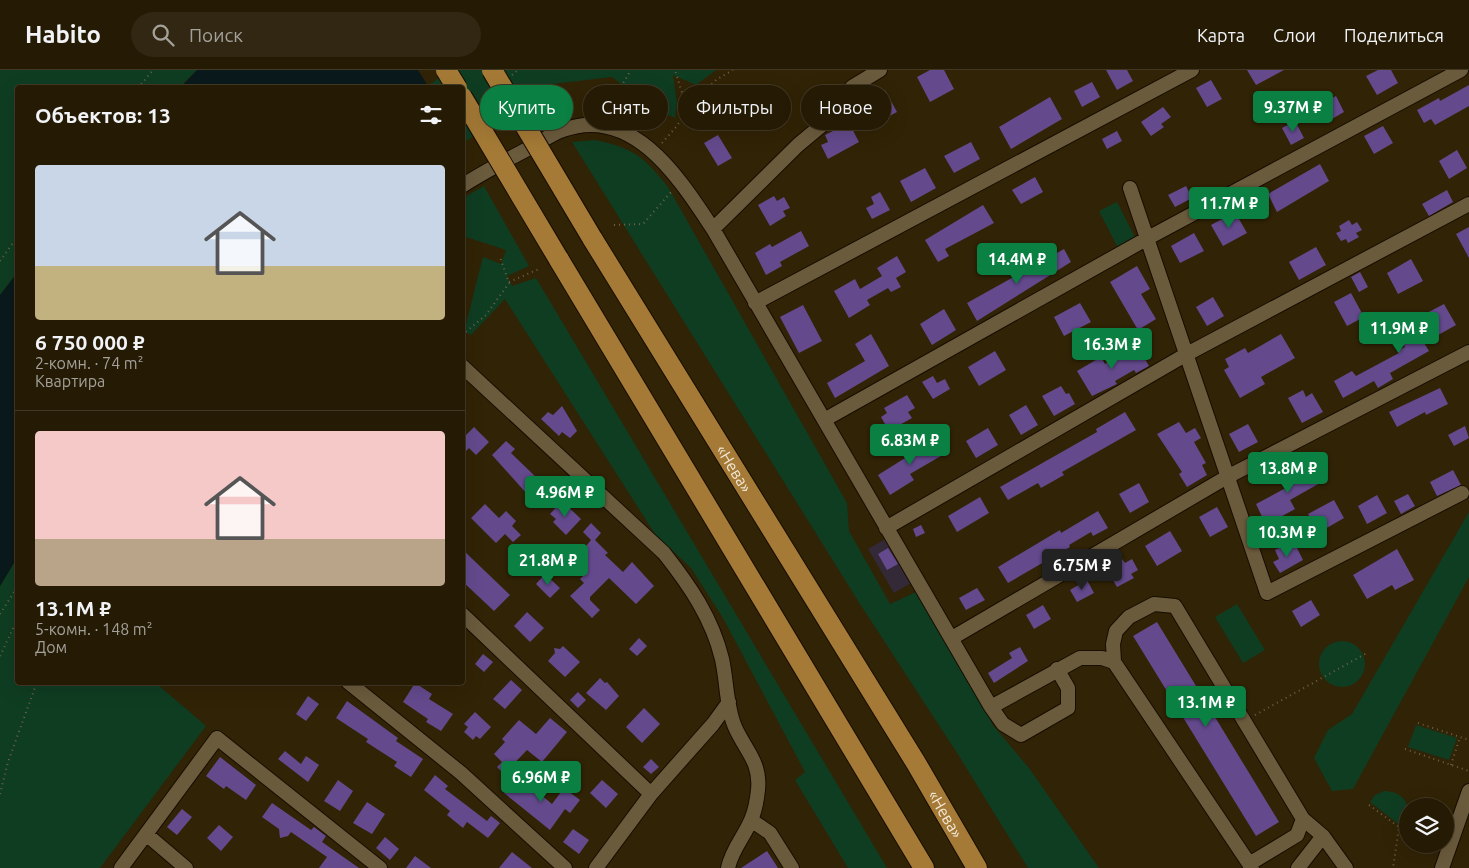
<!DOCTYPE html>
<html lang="ru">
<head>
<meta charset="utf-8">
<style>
	:root { --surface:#251a04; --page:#312713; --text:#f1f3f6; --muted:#a3a19a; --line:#423826; --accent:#0b8043 }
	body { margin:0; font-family:Ubuntu,sans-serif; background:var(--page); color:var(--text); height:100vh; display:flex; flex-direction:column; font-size:19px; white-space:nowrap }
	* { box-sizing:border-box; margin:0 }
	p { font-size:16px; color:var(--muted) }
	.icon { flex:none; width:28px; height:28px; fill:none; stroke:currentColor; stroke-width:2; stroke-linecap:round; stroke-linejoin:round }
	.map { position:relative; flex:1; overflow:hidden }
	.panel { position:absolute; left:15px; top:15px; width:450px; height:600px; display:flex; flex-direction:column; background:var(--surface); border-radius:5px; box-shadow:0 5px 20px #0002,0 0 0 1px var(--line) }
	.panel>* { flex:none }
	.guide { position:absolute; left:480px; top:15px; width:475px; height:45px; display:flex; gap:10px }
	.buttons { position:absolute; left:1399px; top:728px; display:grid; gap:10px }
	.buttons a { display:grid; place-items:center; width:55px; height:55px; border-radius:50%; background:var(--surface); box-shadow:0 5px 20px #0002,0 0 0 1px var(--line); font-size:25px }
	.price { position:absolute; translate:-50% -42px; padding:0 11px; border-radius:5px; background:var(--accent); color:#fff; font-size:16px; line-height:32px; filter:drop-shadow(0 1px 2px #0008) }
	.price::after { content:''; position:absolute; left:50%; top:30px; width:15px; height:11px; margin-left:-8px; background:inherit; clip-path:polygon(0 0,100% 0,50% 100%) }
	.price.selected { background:#222; color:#fff }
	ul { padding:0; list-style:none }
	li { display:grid; align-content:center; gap:10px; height:265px; padding:0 20px }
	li+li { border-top:1px solid var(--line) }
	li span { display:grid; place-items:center; height:155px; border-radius:5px; color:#555 }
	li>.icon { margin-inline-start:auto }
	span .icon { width:90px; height:90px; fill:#fffc; stroke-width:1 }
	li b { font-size:21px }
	h2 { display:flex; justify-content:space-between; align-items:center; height:60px; padding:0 20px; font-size:21px }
	.tag { padding:0 18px; border-radius:22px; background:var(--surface); box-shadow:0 5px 20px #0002,0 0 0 1px var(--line); font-size:18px; line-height:45px }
	.tag.selected { background:var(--accent); color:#fff }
	header { display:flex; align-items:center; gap:30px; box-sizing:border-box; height:70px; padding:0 25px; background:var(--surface); border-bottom:1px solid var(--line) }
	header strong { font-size:24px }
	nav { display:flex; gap:28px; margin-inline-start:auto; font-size:18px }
	.search { width:350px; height:45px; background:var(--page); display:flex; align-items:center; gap:12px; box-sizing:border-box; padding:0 18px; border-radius:28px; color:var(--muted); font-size:19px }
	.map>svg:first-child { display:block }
	.industrial { fill:#332937 }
	.green { fill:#0f3d22 }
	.water { fill:#0a191b }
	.pier { fill:#312305 }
	.building { fill:#644a8d }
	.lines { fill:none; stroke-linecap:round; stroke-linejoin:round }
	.minor-casing { stroke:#170d00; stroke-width:16 }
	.highway-casing { stroke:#170d00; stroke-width:22 }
	.path { stroke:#6d6147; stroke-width:2; stroke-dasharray:1 4; stroke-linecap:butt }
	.minor { stroke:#6b5b3d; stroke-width:14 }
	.highway { stroke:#a57a36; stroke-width:20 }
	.highway-bridge-casing { stroke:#170d00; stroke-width:22; stroke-linecap:butt }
	.highway-bridge { stroke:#a57a36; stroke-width:20 }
	.labels { text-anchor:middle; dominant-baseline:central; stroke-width:4; stroke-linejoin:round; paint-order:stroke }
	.street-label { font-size:16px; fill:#f2e9d8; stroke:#312305 }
</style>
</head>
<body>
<header>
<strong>Habito</strong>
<div class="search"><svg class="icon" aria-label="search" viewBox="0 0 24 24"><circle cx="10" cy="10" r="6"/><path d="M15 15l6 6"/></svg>Поиск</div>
<nav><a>Карта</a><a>Слои</a><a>Поделиться</a></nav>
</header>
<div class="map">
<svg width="1469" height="798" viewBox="0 0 1469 798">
	<rect width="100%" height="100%" fill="#312305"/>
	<path class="industrial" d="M885 469 911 513 894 523 868 479Z"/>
	<path class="green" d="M0 0H197L180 17 18 18 17 203 0 225Z
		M447 0H716L696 15 673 5 677 33 675 48 651 37 612 7 552 14 463 73 462 18H422Z
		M595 70C634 78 644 87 668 117L847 433 849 461 890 534 916 522 985 636 992 654 1029 698 1099 798H1028L959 686 860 534 572 72Z
		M484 116 529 196 507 206 512 216 536 208 887 798H848L795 710 805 702 723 548 691 498 655 464 505 229 471 265 464 262 483 187 501 194 506 180 463 166V128Z
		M1117 132 1136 169 1118 178 1099 141Z
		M1469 442V507L1353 719 1332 721 1314 688 1328 660 1352 644Z
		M17 488 18 612 156 613 206 656 100 798H0V516Z
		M1237 534 1265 580 1243 593 1215 547Z
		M1319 594a23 23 0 1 1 46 0a23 23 0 1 1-46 0Z
		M1416 655 1457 668 1449 690 1408 677Z
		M1384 721C1406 721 1415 740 1402 757L1370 732 1375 725Z"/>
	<path class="water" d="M197 0H447L422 17 180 18Z
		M17 203V488L0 516V225Z"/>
	<path class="pier" d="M418 0H449L428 16Z"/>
	<path class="building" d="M930 0H944L954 19 930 32 917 7Z
		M1106 0H1127L1133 11 1117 20Z
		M1247 0H1284L1256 15Z
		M1378 0H1391L1398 13 1377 25 1366 6Z
		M1211 10 1222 29 1207 37 1196 18Z
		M1092 12 1100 27 1082 37 1074 21Z
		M1469 15V36L1435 55 1431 49 1424 53 1417 40 1439 28 1440 31Z
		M885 20 897 42 882 50 870 28Z
		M1336 26 1344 42 1325 53 1320 44 1327 41 1323 33Z
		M1050 27 1062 49 1011 79 999 57Z
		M1163 37 1171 47 1161 54 1164 57 1151 66 1141 52Z
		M1295 51 1304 68 1291 75 1282 58Z
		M849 53 859 72 828 89 821 75 828 72 825 65Z
		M1383 56 1393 73 1374 84 1364 66Z
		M1117 61 1122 71 1107 79 1102 69Z
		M718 65 732 88 718 96 704 73Z
		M971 72 980 89 954 103 944 86Z
		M1457 80 1467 98 1449 109 1439 91Z
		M1320 94 1329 111 1277 142 1268 124Z
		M925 98 936 118 911 132 900 111Z
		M1035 107 1043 122 1021 134 1012 120Z
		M1186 116 1192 128 1175 137 1168 125Z
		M1447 120 1453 132 1429 146 1422 134Z
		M880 122 890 140 872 149 866 138 874 134 871 127Z
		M774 126 777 131 784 127 790 138 783 141 786 146 770 156 758 135Z
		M983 135 994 153 945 179 949 186 938 192 925 170Z
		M1235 142 1247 163 1223 176 1211 155Z
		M1349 150 1352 155 1357 152 1362 160 1356 163 1359 167 1348 173 1346 169 1341 171 1336 163 1341 161 1339 156Z
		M1469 157V188L1456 164Z
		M801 161 809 176 780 192 782 196 766 205 755 183 770 174 772 177Z
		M1194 163 1204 181 1180 193 1171 176Z
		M1316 177 1326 195 1299 210 1289 192Z
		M1064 179 1071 192 977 251 967 233Z
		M897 186 906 202 896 208 901 217 891 222 888 218 867 230 870 235 849 248 834 221 855 209 860 219 882 206 877 198Z
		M1411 189 1423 211 1398 224 1387 203Z
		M1137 196 1150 219 1141 224 1156 249 1138 260 1110 212Z
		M1360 202 1368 217 1359 222 1351 207Z
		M1351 223 1364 247 1347 256 1334 232Z
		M1213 227 1224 246 1207 256 1196 237Z
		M1080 233 1091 252 1064 266 1054 247Z
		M1444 234 1456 255 1424 273 1429 281 1390 303 1393 309 1378 318 1374 311 1343 328 1334 311 1352 301 1356 306 1399 283 1397 281 1405 277 1402 271 1427 257 1421 246Z
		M803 235 822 271 799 283 780 247Z
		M944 239 956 260 932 275 920 254Z
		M871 264 889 296 835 328 827 313 865 291 855 274Z
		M1281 264 1295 288 1261 307 1265 314 1240 328 1224 300 1229 297 1225 289 1245 278 1248 283Z
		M1137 275 1149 296 1136 303 1134 300 1115 311 1117 314 1092 326 1077 301 1101 287 1105 294Z
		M995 281 1006 300 979 316 968 297Z
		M933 306 937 313 945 309 950 319 933 329 922 312Z
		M1061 316 1066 324 1069 323 1075 334 1054 346 1042 326Z
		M1440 318 1448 334 1426 345 1425 342 1397 357 1389 342Z
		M1303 320 1306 327 1312 323 1323 342 1302 353 1288 328Z
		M907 325 915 338 908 342 912 348 889 361 881 347 887 343 884 338Z
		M1026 335 1038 355 1021 365 1009 345Z
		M562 336 577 361 570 368 562 362 559 366 541 349 548 342 553 345Z
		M1125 342 1136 360 1062 402 1064 405 1041 418 1038 413 1008 430 1000 417 1097 362 1096 359Z
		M1179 352 1186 363 1195 358 1201 368 1194 372 1206 393 1202 395 1207 405 1187 417 1179 404 1182 402 1157 364Z
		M1248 354 1258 372 1239 382 1229 364Z
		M1465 356 1469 368 1454 376 1448 365Z
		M474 357 489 372 476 385 469 378 462 385V369Z
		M988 358 998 375 976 388 966 371Z
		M937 368 946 383 910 404 914 410 890 425 878 405Z
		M506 371 515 379 511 383 540 411 527 424 492 385Z
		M1309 392 1320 413 1290 430 1295 439 1266 455 1256 434 1295 413 1290 402Z
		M1453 400 1461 415 1437 426 1430 412Z
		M1139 413 1149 432 1130 443 1119 424Z
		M1408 424 1415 436 1401 444 1394 431Z
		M1377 425 1387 443 1367 454 1358 436Z
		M980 427 989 443 957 462 948 446Z
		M1334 430 1344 448 1318 463 1308 444Z
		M562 431 581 449 566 465 553 452 556 449 550 444Z
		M485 434 499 448 506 441 516 451 512 456 521 465 513 472 505 464 496 473 471 448Z
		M1217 437 1228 457 1210 467 1199 447Z
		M1098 441 1108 458 1093 466 1091 462 1069 475 1070 477 1008 513 998 497 1060 460 1061 463Z
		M591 453 601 463 595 470 608 483 605 485 623 502 632 492 654 516 636 534 609 508 590 527V530L600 540 592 548 570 526 584 513 580 509 583 506 571 495 591 470 583 462Z
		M921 455 925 463 916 467 913 459Z
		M1170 461 1182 481 1157 496 1145 476Z
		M1287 474 1290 479 1296 476 1303 490 1280 503 1273 492 1279 489 1275 480Z
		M888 478 898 494 887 500 878 484Z
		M462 479 510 525 494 541 462 511Z
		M1397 479 1414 510 1395 520 1392 515 1367 529 1353 505Z
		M1122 489 1125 493 1132 489 1138 500 1131 504 1134 508 1117 517 1106 498Z
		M545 504 560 518 550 528 536 514Z
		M1087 510 1094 523 1077 532 1070 520Z
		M977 518 985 530 966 540 959 528Z
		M1311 530 1320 545 1301 557 1292 541Z
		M1043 535 1051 549 1034 559 1026 545Z
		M527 542 544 558 530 572 514 556Z
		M1157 552 1279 752 1256 766 1133 566Z
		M639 568 647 576 637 586 629 579Z
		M563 576 580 592 565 607 548 591 555 583 554 578 560 579Z
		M1020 577 1028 591 994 613 988 603 1012 588 1009 583Z
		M483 584 493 592 484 602 475 594Z
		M600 608 605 613 607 612 619 626 606 640 586 623Z
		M511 610 522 620 505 639 493 629Z
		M415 613 432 624 429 629 453 644 441 661 426 652 428 649 403 632Z
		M578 622 586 630 578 638 570 630Z
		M308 626 319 634 306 651 296 644Z
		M347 631 398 668 396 671 423 689 411 707 394 696 397 692 366 672 368 669 336 648Z
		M644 638 660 654 642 673 626 657Z
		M475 642 491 657 480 669 476 666 473 670 464 662 468 657 464 654Z
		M550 648 567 662 542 692 527 680 504 704 497 697 502 692 494 684 505 672 502 669 519 650 536 664Z
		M285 681 301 694 306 686 319 695 308 712 278 689Z
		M220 687 256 715 246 730 226 716 224 719 206 706Z
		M651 689 659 697 651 704 643 697Z
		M435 705 448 716 445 719 487 751 491 746 500 753 488 768 467 752 463 758 447 745 450 741 424 720Z
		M518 706 552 734 564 718 580 730 570 743 565 739 550 760 504 723Z
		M338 710 353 721 340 741 324 731Z
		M602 710 618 724 606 738 590 723Z
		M367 732 385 744 372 764 353 753Z
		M272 733 311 760 314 757 326 766 322 772 359 798H319L327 787 291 762 288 766 280 768 279 759 262 747Z
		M182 739 192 747 177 765 167 757Z
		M219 755 233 767 221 781 207 768Z
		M573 759 589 770 579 784 563 772Z
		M385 767 399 779 390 790 376 778Z
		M767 781 778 798H741Z
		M512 782 532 798H499Z
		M415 786 431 798H406Z"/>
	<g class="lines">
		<defs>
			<path id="minor" d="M852 17 880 0
				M462 116C485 101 509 89 533 76 542 71 553 63 563 60 634 34 681 111 713 159L991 637 1080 588H1102L1114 592 1252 798
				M1130 118 1267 523 1462 423
				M713 159 798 75 834 45
				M755 233 1192 0
				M462 296 664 483C690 516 712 548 722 589 727 611 726 636 735 657 745 680 761 692 758 720 757 730 755 741 751 750 744 767 732 779 728 798
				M824 350 1148 168 1461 0
				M886 458 1187 284 1469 134
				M462 544 651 724
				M952 568 1227 407 1469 282
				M1114 592 1113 574 1116 561 1129 547 1154 534 1175 536 1303 749 1297 765 1249 794
				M348 612 461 703 565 798
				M991 637 1003 654 1021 665 1068 638V618L1057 599
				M1303 749 1323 766
				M751 750 770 763 792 798
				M146 764 186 798
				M121 798 217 668 380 798
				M596 798 651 724 713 654 729 632
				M1298 798 1323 766 1346 798
				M1442 798 1469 721"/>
			<g id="highway">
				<path id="s1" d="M592 168 916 693 977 798"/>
				<path d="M558 188 924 798"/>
			</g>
		</defs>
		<use href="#minor" class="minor-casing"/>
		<use href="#highway" class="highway-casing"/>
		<path class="path" d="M512 5 518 0
			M138 18 153 0
			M481 30 489 23
			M687 39 716 10 733 0
			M608 44 613 30 631 0
			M662 73 677 56 687 39 675 0
			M614 155 643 154 672 121
			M0 191 18 166
			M509 212 539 199
			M462 265 486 245 509 213 500 187
			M0 544 18 516
			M0 586 18 548
			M1255 645 1367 583
			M1418 653 1469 670
			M1405 679 1469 701
			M1451 695 1460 667
			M0 724 8 692 37 612
			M1369 735 1399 757 1393 798"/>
		<use href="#minor" class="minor"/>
		<use href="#highway" class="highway"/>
		<defs>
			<path id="highway-bridge" d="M446 0 457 18
				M492 0 592 168
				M462 27 558 188"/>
		</defs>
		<use href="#highway-bridge" class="highway-bridge-casing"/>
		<use href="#highway-bridge" class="highway-bridge"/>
	</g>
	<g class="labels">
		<g class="street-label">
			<text stroke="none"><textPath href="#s1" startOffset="271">«Нева»</textPath></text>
			<text stroke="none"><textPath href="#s1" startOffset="676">«Нева»</textPath></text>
		</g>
	</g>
</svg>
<div class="buttons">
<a><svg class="icon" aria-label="layers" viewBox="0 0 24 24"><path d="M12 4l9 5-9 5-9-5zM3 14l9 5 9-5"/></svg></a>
</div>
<b class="price" style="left:1293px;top:63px">9.37M ₽</b>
<b class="price" style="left:1229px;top:159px">11.7M ₽</b>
<b class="price" style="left:1017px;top:215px">14.4M ₽</b>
<b class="price" style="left:1399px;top:284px">11.9M ₽</b>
<b class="price" style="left:1112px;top:300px">16.3M ₽</b>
<b class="price" style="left:910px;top:396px">6.83M ₽</b>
<b class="price" style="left:1288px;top:424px">13.8M ₽</b>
<b class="price" style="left:565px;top:448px">4.96M ₽</b>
<b class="price" style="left:1287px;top:488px">10.3M ₽</b>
<b class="price" style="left:548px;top:516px">21.8M ₽</b>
<b class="price selected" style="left:1082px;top:521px">6.75M ₽</b>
<b class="price" style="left:1206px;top:658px">13.1M ₽</b>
<b class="price" style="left:541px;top:733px">6.96M ₽</b>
<div class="guide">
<a class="tag selected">Купить</a>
<a class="tag">Снять</a>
<a class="tag">Фильтры</a>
<a class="tag">Новое</a>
</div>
<section class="panel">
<h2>Объектов: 13<svg class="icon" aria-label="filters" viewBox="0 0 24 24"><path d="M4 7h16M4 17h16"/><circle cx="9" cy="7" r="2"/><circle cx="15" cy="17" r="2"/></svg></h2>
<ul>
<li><span style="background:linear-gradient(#c9d6e8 65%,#c2b280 0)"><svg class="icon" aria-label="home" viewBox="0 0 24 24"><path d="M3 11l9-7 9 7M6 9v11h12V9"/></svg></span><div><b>6 750 000 ₽</b><p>2-комн. · 74 m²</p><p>Квартира</p></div></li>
<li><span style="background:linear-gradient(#f6c9c9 70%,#b9a48a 0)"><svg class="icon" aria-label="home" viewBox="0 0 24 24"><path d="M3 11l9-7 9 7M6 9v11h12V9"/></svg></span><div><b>13.1M ₽</b><p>5-комн. · 148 m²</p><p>Дом</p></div></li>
</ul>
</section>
</div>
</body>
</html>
